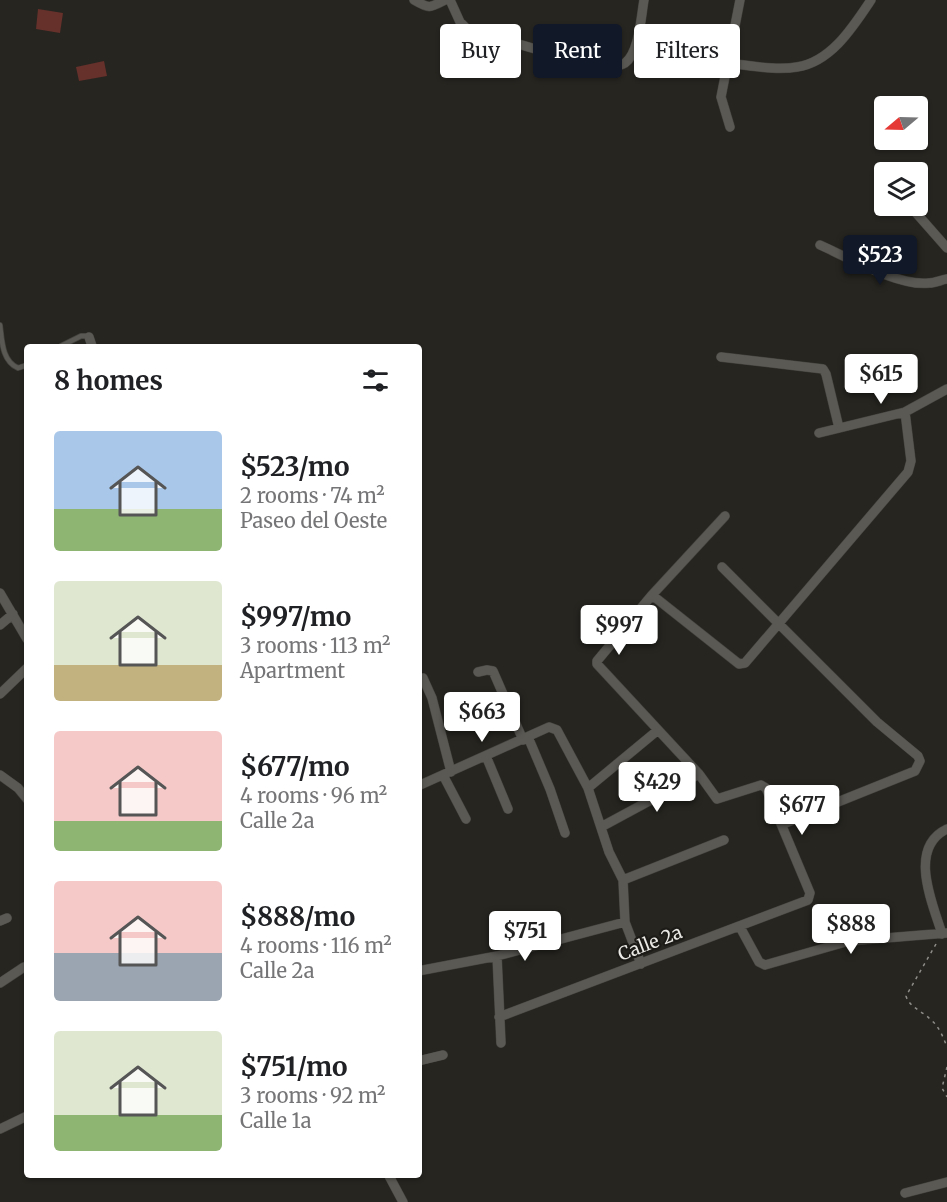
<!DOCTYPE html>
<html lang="en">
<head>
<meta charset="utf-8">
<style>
	:root { --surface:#fff; --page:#f6f6f6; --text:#202124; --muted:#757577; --accent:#111827 }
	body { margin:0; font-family:Merriweather,serif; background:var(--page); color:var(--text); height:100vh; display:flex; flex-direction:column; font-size:22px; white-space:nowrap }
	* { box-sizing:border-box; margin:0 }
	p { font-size:20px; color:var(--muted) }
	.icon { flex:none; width:33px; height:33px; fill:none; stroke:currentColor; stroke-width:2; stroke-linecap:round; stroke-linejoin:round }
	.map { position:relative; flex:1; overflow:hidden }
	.side { position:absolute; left:24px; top:344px; width:398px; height:834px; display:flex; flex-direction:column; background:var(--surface); border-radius:6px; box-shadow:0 2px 4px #0004 }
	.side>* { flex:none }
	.top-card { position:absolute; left:440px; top:24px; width:417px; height:54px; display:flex; gap:12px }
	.needle { width:39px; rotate:251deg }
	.buttons { position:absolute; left:874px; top:96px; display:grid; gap:12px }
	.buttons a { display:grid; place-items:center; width:54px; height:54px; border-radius:6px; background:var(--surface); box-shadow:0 2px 4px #0004; font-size:30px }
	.price { position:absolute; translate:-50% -51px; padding:0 14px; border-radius:6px; background:#fff; color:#222; font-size:20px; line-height:39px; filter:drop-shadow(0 2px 3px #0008) }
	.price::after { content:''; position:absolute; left:50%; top:36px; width:18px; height:14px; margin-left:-9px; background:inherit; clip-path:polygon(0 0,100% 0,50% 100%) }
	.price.selected { background:var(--accent); color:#fff }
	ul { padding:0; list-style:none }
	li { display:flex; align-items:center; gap:18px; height:150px; padding:0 30px }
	li span { display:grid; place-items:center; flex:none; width:168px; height:120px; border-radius:6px; color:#555 }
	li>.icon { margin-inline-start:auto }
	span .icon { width:72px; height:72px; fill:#fffc; stroke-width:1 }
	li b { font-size:26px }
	h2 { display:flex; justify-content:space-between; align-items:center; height:72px; padding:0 30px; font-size:26px }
	.chip { padding:0 21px; border-radius:6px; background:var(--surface); box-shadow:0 2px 4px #0004; font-size:21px; line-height:54px }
	.chip.selected { background:var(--accent); color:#fff }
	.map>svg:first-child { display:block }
	.building { fill:#66302b }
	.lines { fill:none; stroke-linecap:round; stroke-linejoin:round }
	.lane-casing { stroke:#44433e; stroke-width:6 }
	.street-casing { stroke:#44433e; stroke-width:10 }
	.path { stroke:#8e8d88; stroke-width:1.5; stroke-dasharray:3 4.5; stroke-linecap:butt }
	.lane { stroke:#5b5954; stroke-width:4.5 }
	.street { stroke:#5b5954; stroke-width:9 }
	.labels { text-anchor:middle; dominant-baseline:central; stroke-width:4.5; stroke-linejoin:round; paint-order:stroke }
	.street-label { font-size:18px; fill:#ebeae6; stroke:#1d1b17 }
</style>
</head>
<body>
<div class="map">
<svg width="947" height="1202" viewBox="0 0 947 1202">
	<rect width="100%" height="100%" fill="#262520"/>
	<path class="building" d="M38 9 63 13 60 33 36 29Z
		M104 61 107 76 79 81 76 67Z"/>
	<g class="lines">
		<defs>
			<path id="lane" d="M0 325C2 341 2 361 18 368L27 365
				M61 346 81 336H88"/>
			<path id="street" d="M414 0C429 9 430 8 445 0
				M450 0 460 22 467 29 597 67C606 67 617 68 625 63 639 53 641 17 644 0
				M726 63C749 65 775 71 797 67 831 62 853 27 871 0
				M730 127 721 97 740 0
				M910 206 947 248
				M820 245C847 257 900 287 929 283 935 283 941 280 947 279
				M89 337 92 346
				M721 357 823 369 826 374 839 428
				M819 433 905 412 947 389
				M722 567 877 722 918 756 920 761 915 771 783 824
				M0 593 27 639
				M652 595 739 664 745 663 908 472 911 461 905 412
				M0 625 13 614
				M478 672 487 670 493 671 523 740
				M423 678 432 698 451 772
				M0 694 27 668
				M528 737 550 789 565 833
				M486 756 508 809
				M0 775 18 788 27 799
				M443 775 466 819
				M418 786 549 727 557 730 588 788 609 852 623 880 625 922 641 964
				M588 788 658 730
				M601 827 699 774
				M623 880 724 840
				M0 921 7 918
				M740 927 759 962 765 965 849 941 947 933
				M942 934C933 904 907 848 947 829
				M497 956 501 1043
				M418 971 497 956 625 922
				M0 983 24 967 27 968
				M499 1017 808 900 810 893 766 788 761 785 717 799 699 774 597 664V661L652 595 725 516
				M418 1061 443 1055
				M0 1129 27 1116
				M388 1174 403 1202
				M905 1193 947 1182"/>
		</defs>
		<use href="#lane" class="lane-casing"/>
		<use href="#street" class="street-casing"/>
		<path class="path" d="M936 944 906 996C909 1007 922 1011 930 1019 939 1026 943 1037 947 1047
			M947 1067 942 1088 947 1097"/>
		<use href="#lane" class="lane"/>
		<use href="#street" class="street"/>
	</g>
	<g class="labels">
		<g class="street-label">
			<text transform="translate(650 943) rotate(-21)">Calle 2a</text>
		</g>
	</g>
</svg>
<div class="buttons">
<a><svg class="needle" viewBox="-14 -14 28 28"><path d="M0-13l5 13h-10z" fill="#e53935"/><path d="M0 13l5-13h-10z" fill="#757577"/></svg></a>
<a><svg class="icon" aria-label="layers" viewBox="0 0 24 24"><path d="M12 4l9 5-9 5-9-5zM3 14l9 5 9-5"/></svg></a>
</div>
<b class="price selected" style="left:880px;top:286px">$523</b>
<b class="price" style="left:881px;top:405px">$615</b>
<b class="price" style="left:619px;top:656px">$997</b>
<b class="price" style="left:482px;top:743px">$663</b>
<b class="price" style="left:657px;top:813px">$429</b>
<b class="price" style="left:802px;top:836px">$677</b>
<b class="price" style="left:851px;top:955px">$888</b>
<b class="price" style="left:525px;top:962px">$751</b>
<div class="top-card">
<a class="chip">Buy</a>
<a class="chip selected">Rent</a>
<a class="chip">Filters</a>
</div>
<section class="side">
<h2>8 homes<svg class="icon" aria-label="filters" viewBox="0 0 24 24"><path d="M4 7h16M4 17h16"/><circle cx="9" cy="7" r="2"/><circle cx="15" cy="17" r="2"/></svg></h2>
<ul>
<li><span style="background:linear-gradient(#a9c7e8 65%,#8fb573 0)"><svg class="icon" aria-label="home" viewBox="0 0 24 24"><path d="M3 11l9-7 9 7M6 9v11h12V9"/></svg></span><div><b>$523/mo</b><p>2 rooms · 74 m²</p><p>Paseo del Oeste</p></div></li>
<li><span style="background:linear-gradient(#dfe7d0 70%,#c2b280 0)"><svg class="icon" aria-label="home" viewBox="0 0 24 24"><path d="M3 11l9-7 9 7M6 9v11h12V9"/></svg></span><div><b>$997/mo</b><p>3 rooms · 113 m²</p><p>Apartment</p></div></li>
<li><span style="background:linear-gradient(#f6c9c9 75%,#8fb573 0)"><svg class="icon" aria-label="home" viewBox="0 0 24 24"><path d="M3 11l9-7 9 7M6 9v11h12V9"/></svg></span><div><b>$677/mo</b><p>4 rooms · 96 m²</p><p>Calle 2a</p></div></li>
<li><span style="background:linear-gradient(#f6c9c9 60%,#9aa5b1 0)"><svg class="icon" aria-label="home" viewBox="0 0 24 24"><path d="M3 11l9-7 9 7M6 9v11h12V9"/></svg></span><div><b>$888/mo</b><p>4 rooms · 116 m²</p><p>Calle 2a</p></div></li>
<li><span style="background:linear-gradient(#dfe7d0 70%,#8fb573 0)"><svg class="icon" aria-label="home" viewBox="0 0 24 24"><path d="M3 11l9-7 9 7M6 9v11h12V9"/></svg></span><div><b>$751/mo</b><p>3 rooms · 92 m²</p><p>Calle 1a</p></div></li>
</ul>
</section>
</div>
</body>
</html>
